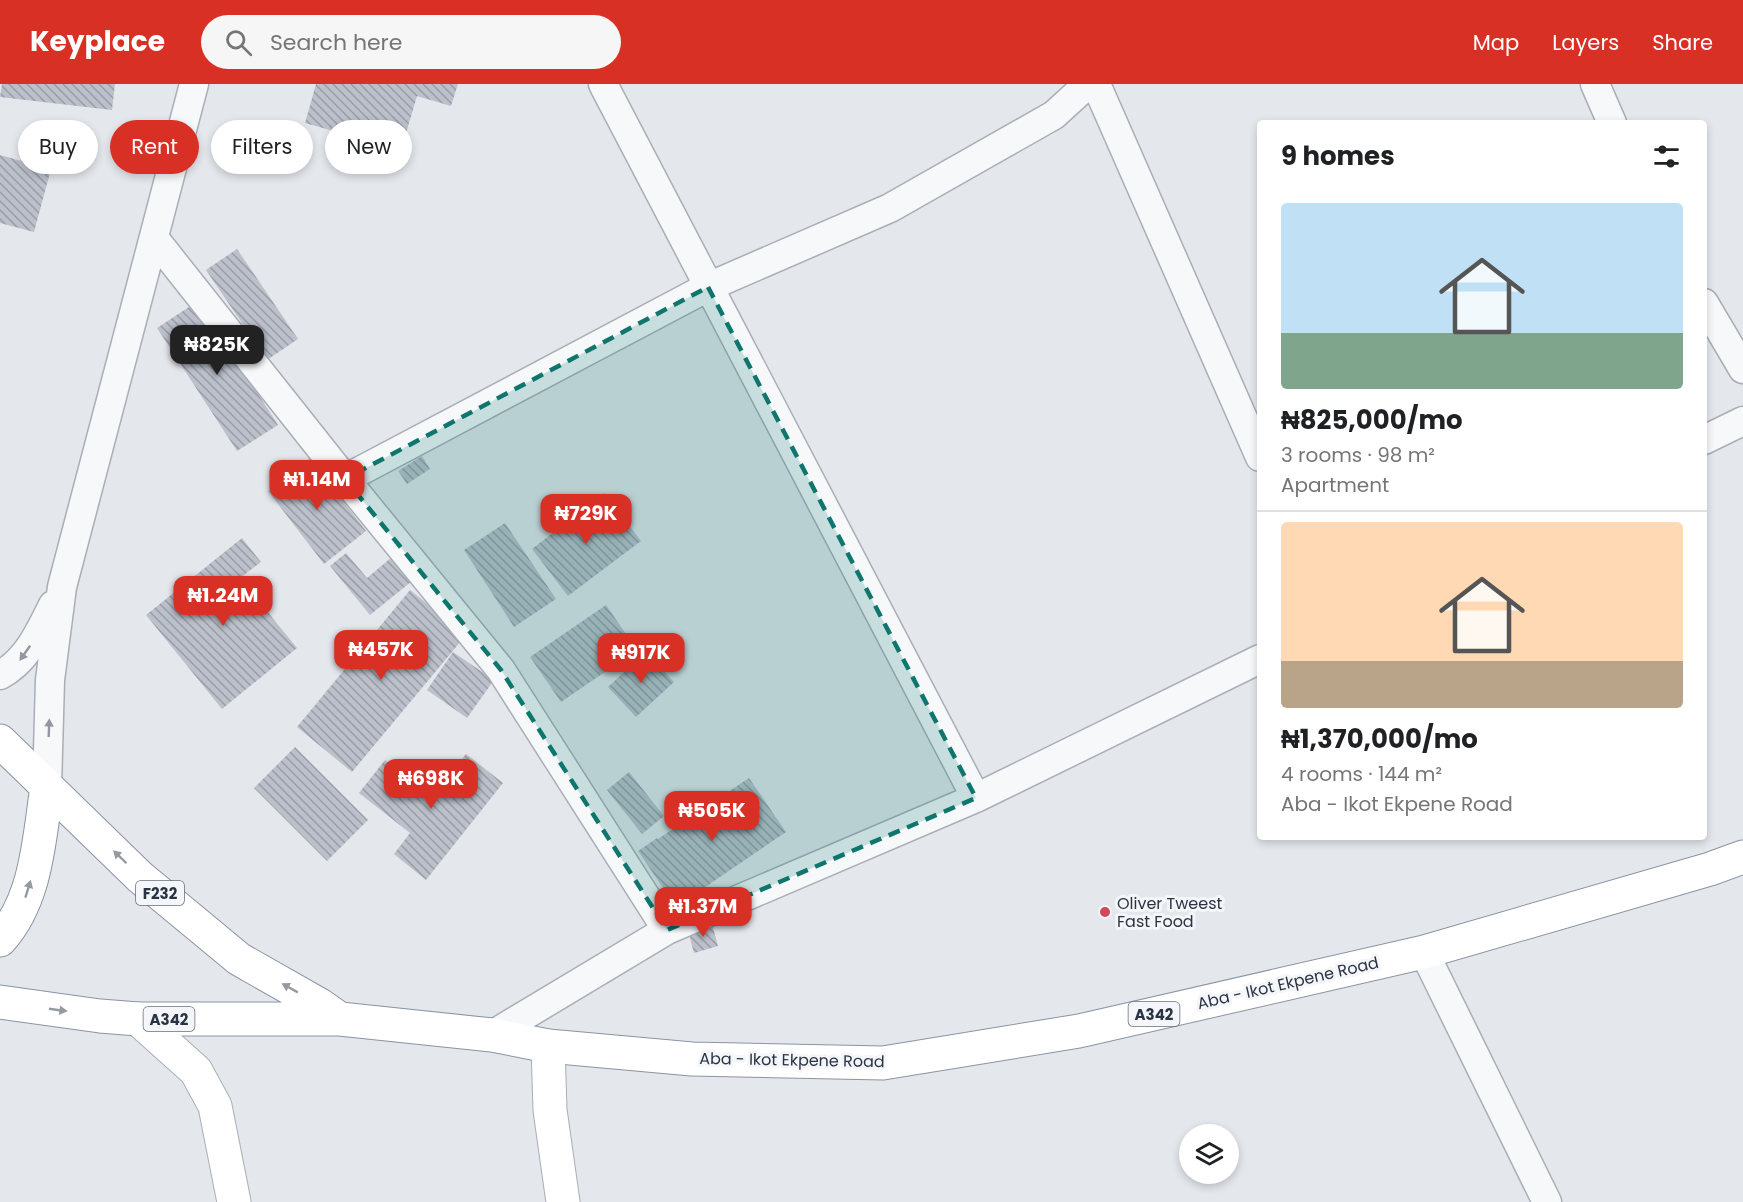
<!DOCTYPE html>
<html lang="en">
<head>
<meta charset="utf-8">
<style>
	:root { --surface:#fff; --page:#f6f6f6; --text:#202124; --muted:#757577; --line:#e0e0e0; --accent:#d93025 }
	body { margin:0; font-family:Poppins,sans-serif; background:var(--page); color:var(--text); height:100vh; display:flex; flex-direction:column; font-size:22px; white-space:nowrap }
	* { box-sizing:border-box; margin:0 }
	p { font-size:20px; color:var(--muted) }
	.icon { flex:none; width:33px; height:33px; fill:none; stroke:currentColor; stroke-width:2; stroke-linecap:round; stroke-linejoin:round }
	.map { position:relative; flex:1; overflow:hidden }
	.sheet { position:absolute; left:1257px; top:36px; width:450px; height:720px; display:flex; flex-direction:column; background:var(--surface); border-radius:6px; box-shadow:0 3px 9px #0003 }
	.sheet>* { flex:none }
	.hud { position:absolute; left:18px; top:36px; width:570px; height:54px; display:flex; gap:12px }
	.tools { position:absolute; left:1179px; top:1040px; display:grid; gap:12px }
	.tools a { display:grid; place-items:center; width:60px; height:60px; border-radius:50%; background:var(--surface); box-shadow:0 3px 9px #0003; font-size:30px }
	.price { position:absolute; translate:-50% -51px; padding:0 14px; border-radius:12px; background:var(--accent); color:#fff; font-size:20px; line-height:39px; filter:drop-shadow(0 2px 3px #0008) }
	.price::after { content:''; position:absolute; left:50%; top:36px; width:18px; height:14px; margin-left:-9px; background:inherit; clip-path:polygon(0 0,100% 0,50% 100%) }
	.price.active { background:#222; color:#fff }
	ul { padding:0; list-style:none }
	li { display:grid; align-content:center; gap:12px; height:318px; padding:0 24px }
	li+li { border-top:2px solid var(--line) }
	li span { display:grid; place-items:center; height:186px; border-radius:6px; color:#555 }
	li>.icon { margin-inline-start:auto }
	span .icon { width:108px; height:108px; fill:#fffc; stroke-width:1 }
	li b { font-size:26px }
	h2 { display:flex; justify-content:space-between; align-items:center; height:72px; padding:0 24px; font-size:26px }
	.chip { padding:0 21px; border-radius:27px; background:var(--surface); box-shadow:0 3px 9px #0003; font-size:21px; line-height:54px }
	.chip.active { background:var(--accent); color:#fff }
	header { display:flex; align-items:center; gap:36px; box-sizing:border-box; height:84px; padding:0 30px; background:var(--accent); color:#fff }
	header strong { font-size:28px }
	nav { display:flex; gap:33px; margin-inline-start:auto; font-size:21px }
	.search { width:420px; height:54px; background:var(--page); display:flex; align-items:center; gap:15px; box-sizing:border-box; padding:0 21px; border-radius:33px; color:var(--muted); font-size:22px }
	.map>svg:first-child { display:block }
	.building { fill:url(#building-back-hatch) }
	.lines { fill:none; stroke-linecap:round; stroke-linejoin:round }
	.minor-casing { stroke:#a9aeb7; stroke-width:31 }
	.secondary-casing { stroke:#a9aeb7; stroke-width:35 }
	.trunk-casing { stroke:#8b94a3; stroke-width:35 }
	.minor { stroke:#f7f8fa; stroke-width:28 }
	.secondary { stroke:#fff; stroke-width:33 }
	.trunk { stroke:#fff; stroke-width:33 }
	.oneway { fill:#9196a0 }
	.oneway2 { fill:#959aa2 }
	.marked { fill:#0f766e; fill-opacity:0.2; stroke:#0f766e; stroke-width:4.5; stroke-dasharray:12 8; stroke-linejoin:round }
	.poi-dot { fill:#d1495b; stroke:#f4f6f9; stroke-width:2 }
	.labels { text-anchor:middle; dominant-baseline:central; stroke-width:6; stroke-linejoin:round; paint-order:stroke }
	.shield { fill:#f4f6f9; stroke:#676e7b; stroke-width:1.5 }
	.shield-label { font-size:15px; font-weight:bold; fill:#2b3445 }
	.poi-label { font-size:16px; fill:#2b3445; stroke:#f4f6f9; text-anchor:start }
	.street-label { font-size:16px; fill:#2b3445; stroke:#f4f6f9 }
</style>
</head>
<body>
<header>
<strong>Keyplace</strong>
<div class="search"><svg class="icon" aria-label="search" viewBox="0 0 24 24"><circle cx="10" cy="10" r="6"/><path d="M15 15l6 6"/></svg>Search here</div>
<nav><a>Map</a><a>Layers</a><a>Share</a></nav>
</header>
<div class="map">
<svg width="1743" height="1118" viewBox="0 0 1743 1118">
	<defs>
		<pattern id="building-back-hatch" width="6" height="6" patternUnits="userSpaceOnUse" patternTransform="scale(1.5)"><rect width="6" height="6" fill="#bbc0ca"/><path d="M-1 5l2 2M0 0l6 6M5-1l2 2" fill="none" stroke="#989da6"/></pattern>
	</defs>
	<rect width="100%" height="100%" fill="#e4e7ec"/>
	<path class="building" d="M2 0H115L112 26 0 13Z
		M316 0H458L451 22 417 12 401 66 305 39Z
		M0 71 51 85 34 148 0 139Z
		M237 165 298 255 267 276 206 186Z
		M198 217 278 341 237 367 157 244Z
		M422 372 430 385 407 400 398 387Z
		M310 374 366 447 324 480 268 407Z
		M604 409 641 457 568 512 532 465Z
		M505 439 556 515 514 543 464 466Z
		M242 454 261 478 240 494 297 564 222 625 146 531Z
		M346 469 367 494 392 473 412 497 370 531 330 482Z
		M410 506 466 551 352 688 297 643Z
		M606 521 637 566 561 618 530 573Z
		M453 568 494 596 467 634 427 606Z
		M646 568 674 598 636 633 608 603Z
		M295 663 368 736 327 777 254 704Z
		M466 670 503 699 426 796 394 770 410 749 359 709 385 676 431 713Z
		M629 688 664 732 642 750 607 706Z
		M749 694 786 748 676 823 638 767 657 754 658 755Z
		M712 840 718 862 694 869 688 847Z"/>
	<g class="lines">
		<defs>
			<path id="minor" d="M603 0 976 714
				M1096 0 1260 373
				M1595 0 1612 39
				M154 154 345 395 501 586 667 846
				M1704 219 1743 285
				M1704 356 1743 337
				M345 395 708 203 890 124 1054 31 1088 0
				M0 591C27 577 40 547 53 521
				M47 703 50 596 62 503 194 0
				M1424 868 1547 1118
				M492 951 667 846 976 714 1260 575"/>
			<path id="secondary" d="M138 935 196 987 215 1022 234 1118
				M548 962 550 1026 563 1118"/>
			<path id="trunk" d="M0 657 140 793 239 875 320 921 340 935
				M0 856C37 815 39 755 47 703
				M0 918 100 932 138 935H340L492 951 548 962 692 975 883 979 1079 947 1424 868 1710 785 1743 773"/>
		</defs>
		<use href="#minor" class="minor-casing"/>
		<use href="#secondary" class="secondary-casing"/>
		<use href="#trunk" class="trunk-casing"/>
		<use href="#minor" class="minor"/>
		<use href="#secondary" class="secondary"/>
		<use href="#trunk" class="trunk"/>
	</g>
	<defs><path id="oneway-solid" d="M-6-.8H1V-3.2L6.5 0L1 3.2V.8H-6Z" transform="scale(1.5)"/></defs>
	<g class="oneway">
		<use href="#oneway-solid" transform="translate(25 569) rotate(125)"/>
		<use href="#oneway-solid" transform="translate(49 644) rotate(-88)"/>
	</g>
	<g class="oneway2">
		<use href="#oneway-solid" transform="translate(120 773) rotate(-136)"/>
		<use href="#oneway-solid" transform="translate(28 805) rotate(-73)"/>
		<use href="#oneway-solid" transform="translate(290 904) rotate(-151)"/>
		<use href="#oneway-solid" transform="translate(58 926) rotate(8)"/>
	</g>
	<path class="marked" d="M708 203 976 714 667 846 501 586 345 395Z"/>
	<circle class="poi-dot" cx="1105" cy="828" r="6"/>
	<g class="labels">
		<g class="shield">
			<rect x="136" y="797" width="48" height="24" rx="4.5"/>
			<rect x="1128.5" y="918" width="51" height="24" rx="4.5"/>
			<rect x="143.5" y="923" width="51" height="24" rx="4.5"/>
		</g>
		<g class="shield-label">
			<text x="160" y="809">F232</text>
			<text x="1154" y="930">A342</text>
			<text x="169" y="935">A342</text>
		</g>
		<g class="poi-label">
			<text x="1117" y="819">Oliver Tweest<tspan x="1117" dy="18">Fast Food</tspan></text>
		</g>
		<g class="street-label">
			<text transform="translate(1288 899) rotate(-13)">Aba - Ikot Ekpene Road</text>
			<text transform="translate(792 976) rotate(1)">Aba - Ikot Ekpene Road</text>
		</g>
	</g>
</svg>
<div class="tools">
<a><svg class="icon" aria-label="layers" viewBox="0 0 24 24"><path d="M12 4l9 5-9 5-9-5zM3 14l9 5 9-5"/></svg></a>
</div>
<b class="price active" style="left:217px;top:292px">₦825K</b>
<b class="price" style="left:317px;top:427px">₦1.14M</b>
<b class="price" style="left:586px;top:461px">₦729K</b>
<b class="price" style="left:223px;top:543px">₦1.24M</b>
<b class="price" style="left:381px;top:597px">₦457K</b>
<b class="price" style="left:641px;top:600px">₦917K</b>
<b class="price" style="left:431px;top:726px">₦698K</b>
<b class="price" style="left:712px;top:758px">₦505K</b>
<b class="price" style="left:703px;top:854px">₦1.37M</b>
<div class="hud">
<a class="chip">Buy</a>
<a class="chip active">Rent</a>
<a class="chip">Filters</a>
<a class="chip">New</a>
</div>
<section class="sheet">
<h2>9 homes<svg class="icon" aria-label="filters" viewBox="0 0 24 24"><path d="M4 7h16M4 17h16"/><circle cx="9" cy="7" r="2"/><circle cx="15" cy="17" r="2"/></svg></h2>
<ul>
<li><span style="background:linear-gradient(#bfe0f5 70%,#7fa58c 0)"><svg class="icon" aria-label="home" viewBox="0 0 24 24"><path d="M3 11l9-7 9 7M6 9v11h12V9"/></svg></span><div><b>₦825,000/mo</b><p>3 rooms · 98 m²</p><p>Apartment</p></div></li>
<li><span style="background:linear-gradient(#ffd9b3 75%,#b9a48a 0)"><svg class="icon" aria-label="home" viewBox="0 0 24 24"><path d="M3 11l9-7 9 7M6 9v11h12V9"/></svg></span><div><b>₦1,370,000/mo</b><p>4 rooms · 144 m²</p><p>Aba - Ikot Ekpene Road</p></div></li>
</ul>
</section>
</div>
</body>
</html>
